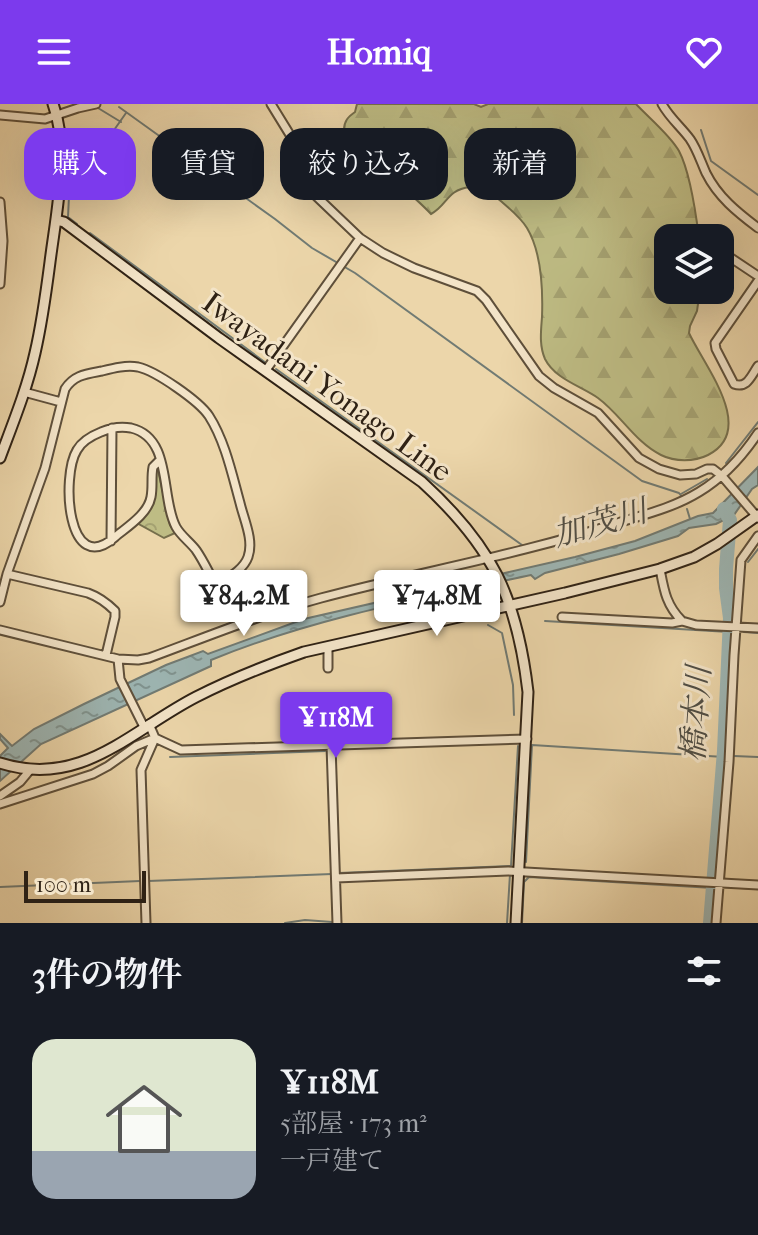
<!DOCTYPE html>
<html lang="ja">
<head>
<meta charset="utf-8">
<style>
	:root { --surface:#171b24; --page:#20242c; --text:#f1f3f6; --muted:#9ea1a6; --accent:#7c3aed }
	body { margin:0; font-family:"IM FELL French Canon","Noto Serif JP",serif; background:var(--page); color:var(--text); height:100vh; display:flex; flex-direction:column; font-size:30px; white-space:nowrap }
	* { box-sizing:border-box; margin:0 }
	p { font-size:26px; color:var(--muted) }
	.icon { flex:none; width:44px; height:44px; fill:none; stroke:currentColor; stroke-width:2; stroke-linecap:round; stroke-linejoin:round }
	.map { position:relative; height:819px; overflow:hidden }
	.details { display:flex; flex-direction:column; background:var(--surface); flex:1 }
	.details>* { flex:none }
	.top-card { position:absolute; left:24px; top:24px; width:710px; height:72px; display:flex; gap:16px }
	.fabs { position:absolute; left:654px; top:120px; display:grid; gap:16px }
	.fabs a { display:grid; place-items:center; width:80px; height:80px; border-radius:16px; background:var(--surface); box-shadow:0 8px 32px #0002; font-size:40px }
	.scale { position:absolute; left:24px; bottom:20px; width:122px; box-sizing:border-box; padding-left:8px; border:4px solid #2f2215; border-top:0; font-size:22px; line-height:28px; white-space:nowrap; color:#2f2215; -webkit-text-stroke:6px #f3e4c8; paint-order:stroke }
	.price { position:absolute; translate:-50% -68px; padding:0 18px; border-radius:8px; background:#fff; color:#222; font-size:26px; line-height:52px; filter:drop-shadow(0 2px 4px #0008) }
	.price::after { content:''; position:absolute; left:50%; top:48px; width:24px; height:18px; margin-left:-12px; background:inherit; clip-path:polygon(0 0,100% 0,50% 100%) }
	.price.current { background:var(--accent); color:#fff }
	ul { padding:0; list-style:none }
	li { display:flex; align-items:center; gap:24px; height:200px; padding:0 32px }
	li span { display:grid; place-items:center; flex:none; width:224px; height:160px; border-radius:24px; color:#555 }
	li>.icon { margin-inline-start:auto }
	span .icon { width:96px; height:96px; fill:#fffc; stroke-width:1 }
	li b { font-size:34px }
	h2 { display:flex; justify-content:space-between; align-items:center; height:96px; padding:0 32px; font-size:34px }
	.tag { padding:0 28px; border-radius:24px; background:var(--surface); box-shadow:0 8px 32px #0002; font-size:28px; line-height:72px }
	.tag.current { background:var(--accent); color:#fff }
	header { display:flex; justify-content:space-between; align-items:center; height:104px; padding:0 32px; background:var(--accent); color:#fff; font-size:36px; font-weight:700 }
	.map>svg:first-child { display:block }
	.forest { fill:url(#forest-firs); stroke:#766f4c; stroke-width:2 }
	.park { fill:url(#park-crowns); stroke:#766f4c; stroke-width:2 }
	.water { fill:url(#water-ripples); stroke:#717b74; stroke-width:2 }
	.lines { fill:none; stroke-linecap:round; stroke-linejoin:round }
	.stream { stroke:#717b74; stroke-width:2 }
	.river { stroke:#9db6b4; stroke-width:14 }
	.street-casing { stroke:#5e4f3a; stroke-width:11 }
	.secondary-casing { stroke:#2f2215; stroke-width:13 }
	.street { stroke:#f3e4c8; stroke-width:7 }
	.secondary { stroke:#f3e4c8; stroke-width:9 }
	.labels { text-anchor:middle; dominant-baseline:central; stroke-width:6; stroke-linejoin:round; paint-order:stroke }
	.street-label { font-size:30px; fill:#2f2215; stroke:#f3e4c8 }
	.water-label { font-size:32px; font-style:italic; fill:#504e45; stroke:#f3e4c8 }
</style>
</head>
<body>
<header><svg class="icon" aria-label="menu" viewBox="0 0 24 24"><path d="M4 6h16M4 12h16M4 18h16"/></svg>Homiq<svg class="icon" aria-label="heart" viewBox="0 0 24 24"><path d="M12 20l-8-8c-3-5 5-10 8-4 3-6 11-1 8 4z"/></svg></header>
<div class="map">
<svg width="758" height="819" viewBox="0 0 758 819">
	<defs>
		<pattern id="forest-firs" width="22" height="20" patternUnits="userSpaceOnUse" patternTransform="scale(2)"><rect width="22" height="20" fill="#bebc84"/><path d="M5 1l3.5 6h-7zM16 11l3.5 6h-7z" fill="#a4a171"/></pattern>
		<pattern id="park-crowns" width="20" height="18" patternUnits="userSpaceOnUse" patternTransform="scale(2)"><rect width="20" height="18" fill="#bebc84"/><path d="M2 6a3 3 0 1 1 6 0M12 15a3 3 0 1 1 6 0" fill="none" stroke="#a4a171"/></pattern>
		<pattern id="water-ripples" width="26" height="14" patternUnits="userSpaceOnUse" patternTransform="scale(2)"><rect width="26" height="14" fill="#9db6b4"/><path d="M2 4q2-2 4 0t4 0M15 11q2-2 4 0t4 0" fill="none" stroke="#809491"/></pattern>
	</defs>
	<rect width="100%" height="100%" fill="#ecd6aa"/>
	<filter id="stains"><feTurbulence type="fractalNoise" baseFrequency=".0025" numOctaves="4"/><feColorMatrix values="0 0 0 0 .2 0 0 0 0 .09 0 0 0 0 .02 0 0 0 .5 -.17"/></filter>
	<radialGradient id="worn" r=".72"><stop offset=".6" stop-color="#630" stop-opacity="0"/><stop offset="1" stop-color="#630" stop-opacity=".3"/></radialGradient>
	<path class="forest" d="M357 0H474L481 3 488 0H636C649 14 670 31 679 47 690 68 696 110 699 134H668V186H700L697 207 690 222 689 229C703 260 758 326 708 351 694 358 675 358 661 351 635 338 621 311 598 294 581 282 555 275 545 255 539 241 541 227 542 213 543 185 542 149 527 124 521 114 510 105 502 98 494 91 481 82 470 83 446 86 448 101 431 110 404 81 367 59 344 26 344 17 348 13 355 8Z"/>
	<path class="park" d="M156 366H158L170 421 175 429 164 434 137 419C157 402 156 391 156 366Z"/>
	<path class="water" d="M758 363V381L752 385 734 411 716 420 689 424 678 432 619 450 545 469 535 475 531 471C423 494 313 514 211 556V562L41 640 0 677V652L8 644 0 635V630L12 642 34 625 84 600 166 561 203 547 208 550 304 515 575 453 635 437 698 412 713 409Z"/>
	<g class="lines">
		<path class="stream" d="M119 3 275 115 312 144 355 169 642 377 679 389 682 393
			M98 4 121 18
			M701 26 711 57 758 91
			M93 56 126 9
			M69 92 68 113 77 120
			M90 129 266 259 294 220
			M276 265 522 441
			M726 359 758 318
			M681 390 707 375
			M687 405 690 415
			M748 458 758 445
			M545 517 729 528
			M488 521 502 529 513 581 514 611
			M744 528 758 529
			M734 652 758 653
			M170 653 325 647
			M145 667 146 714
			M147 756 148 786
			M526 758 532 641 724 653
			M339 769 511 762 518 642
			M148 777 332 770
			M0 783 140 777
			M723 783 758 785
			M149 808 150 819
			M285 819 305 816 332 818
			M507 819 510 770
			M522 819 524 778 529 773 713 784"/>
		<path class="river" d="M710 819 724 647 730 514 726 484V465L730 416 724 405"/>
		<defs>
			<path id="street" d="M271 0 303 52 307 60 311 80 316 92 360 134 383 149 414 164 477 187 486 196 539 272 554 284 598 309 639 354 659 365 680 371 696 370 707 365H713L722 372 758 414
				M662 0C669 13 681 23 690 35 697 45 701 58 706 69 718 93 737 108 758 124
				M0 11 45 15 78 4 96 0
				M0 98 3 137 0 180
				M725 150 758 172
				M758 177 715 239 716 245 734 280C747 285 751 272 758 262
				M266 266 360 134
				M24 288 61 298
				M160 356 153 363C151 373 153 383 151 393 148 410 127 423 115 433 67 475 61 372 77 346 82 337 91 332 101 328 110 324 121 322 131 324 173 334 160 393 176 423 181 432 190 438 196 446 203 456 208 467 214 478 222 492 231 505 240 519
				M111 437 112 324
				M660 465C664 486 666 501 682 517
				M7 470 88 489C99 493 107 499 115 507V513L106 551
				M0 498 7 470 45 364 65 285C74 271 86 270 102 267 114 264 126 261 138 263 156 267 199 297 209 312 225 337 232 370 240 399 244 416 254 436 248 453 243 467 227 474 216 481
				M562 513 672 519 682 517 696 521 758 524
				M0 526 118 555 138 556 149 554C206 533 262 510 321 494 418 468 518 451 614 420 643 411 673 404 699 388 724 373 742 353 758 329
				M328 543V564
				M118 555 120 575 144 623
				M149 620 155 634 181 646 527 635
				M331 641 337 819
				M0 692 20 678 30 666
				M0 700 93 670 108 662 136 642 155 634
				M336 774 508 767 758 781
				M146 819 141 666 155 634
				M716 819 729 658 734 551 741 456 758 432"/>
			<path id="secondary" d="M56 116 64 118 219 234 422 378C492 442 517 493 528 588L516 819
				M0 354C13 319 27 285 35 249 42 219 46 189 50 158 56 110 70 46 53 0
				M0 659C81 685 130 627 196 593 231 575 267 561 304 548L565 489 660 465 694 453 717 440 758 411"/>
		</defs>
		<use href="#street" class="street-casing"/>
		<use href="#secondary" class="secondary-casing"/>
		<use href="#street" class="street"/>
		<use href="#secondary" class="secondary"/>
	</g>
	<g class="labels">
		<g class="street-label">
			<text transform="translate(327 283) rotate(36)">Iwayadani Yonago Line</text>
		</g>
		<g class="water-label">
			<text transform="translate(600 419) rotate(-16)">加茂川</text>
			<text transform="translate(696 610) rotate(-86)">橋本川</text>
		</g>
	</g>
	<rect width="100%" height="100%" filter="url(#stains)"/>
	<rect width="100%" height="100%" fill="url(#worn)"/>
</svg>
<div class="fabs">
<a><svg class="icon" aria-label="layers" viewBox="0 0 24 24"><path d="M12 4l9 5-9 5-9-5zM3 14l9 5 9-5"/></svg></a>
</div>
<div class="scale">100 m</div>
<b class="price" style="left:244px;top:534px">¥84.2M</b>
<b class="price" style="left:437px;top:534px">¥74.8M</b>
<b class="price current" style="left:336px;top:656px">¥118M</b>
<div class="top-card">
<a class="tag current">購入</a>
<a class="tag">賃貸</a>
<a class="tag">絞り込み</a>
<a class="tag">新着</a>
</div>
</div>
<section class="details">
<h2>3件の物件<svg class="icon" aria-label="filters" viewBox="0 0 24 24"><path d="M4 7h16M4 17h16"/><circle cx="9" cy="7" r="2"/><circle cx="15" cy="17" r="2"/></svg></h2>
<ul>
<li><span style="background:linear-gradient(#dfe7d0 70%,#9aa5b1 0)"><svg class="icon" aria-label="home" viewBox="0 0 24 24"><path d="M3 11l9-7 9 7M6 9v11h12V9"/></svg></span><div><b>¥118M</b><p>5部屋 · 173 m²</p><p>一戸建て</p></div></li>
</ul>
</section>
</body>
</html>
